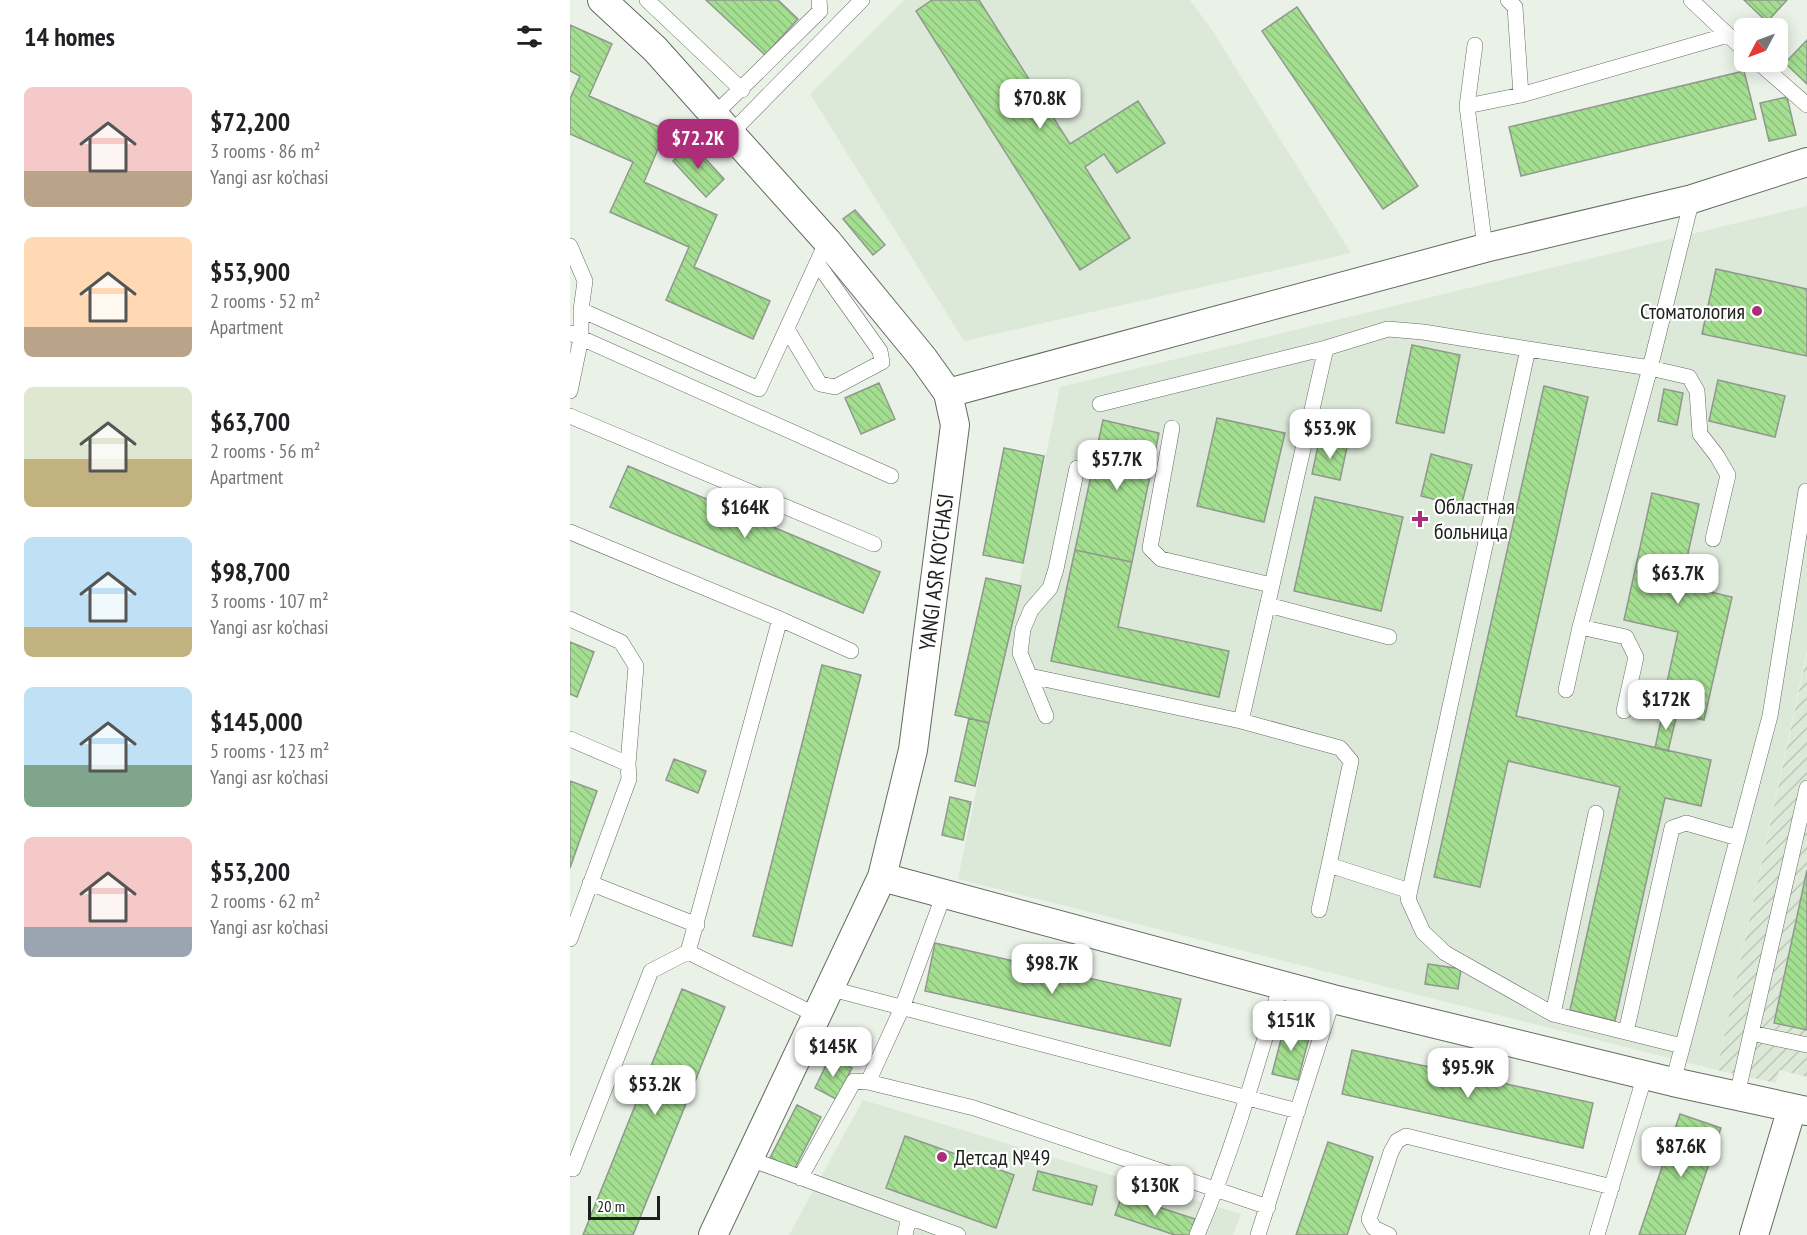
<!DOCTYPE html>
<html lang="en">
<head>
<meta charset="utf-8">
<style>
	:root { --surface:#fff; --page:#f6f6f6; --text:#202124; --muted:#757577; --accent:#ae2d7a }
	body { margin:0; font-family:"PT Sans Narrow",sans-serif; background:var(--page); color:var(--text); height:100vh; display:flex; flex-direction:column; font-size:22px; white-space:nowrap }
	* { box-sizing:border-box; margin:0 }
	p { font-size:20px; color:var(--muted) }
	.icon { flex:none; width:33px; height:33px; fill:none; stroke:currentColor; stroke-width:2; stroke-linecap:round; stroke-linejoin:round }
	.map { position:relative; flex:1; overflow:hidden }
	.drawer { display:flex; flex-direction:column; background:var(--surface); width:570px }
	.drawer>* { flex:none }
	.needle { width:39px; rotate:229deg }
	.controls { position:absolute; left:1164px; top:18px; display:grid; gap:12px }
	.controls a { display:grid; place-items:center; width:54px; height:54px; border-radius:9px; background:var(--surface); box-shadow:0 3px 15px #0003; font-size:30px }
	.scale { position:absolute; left:18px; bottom:15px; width:72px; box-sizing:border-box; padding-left:6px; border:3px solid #1d201c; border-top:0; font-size:16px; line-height:21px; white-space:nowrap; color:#1d201c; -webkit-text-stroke:4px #fff; paint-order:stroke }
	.price { position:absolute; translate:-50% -51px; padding:0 14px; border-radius:12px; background:#fff; color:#222; font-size:20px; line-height:39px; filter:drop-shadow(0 2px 3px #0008) }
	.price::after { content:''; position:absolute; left:50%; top:36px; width:18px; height:14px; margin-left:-9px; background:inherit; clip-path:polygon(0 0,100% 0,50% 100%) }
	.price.on { background:var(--accent); color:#fff }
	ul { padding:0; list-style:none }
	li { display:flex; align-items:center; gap:18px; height:150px; padding:0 24px }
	li span { display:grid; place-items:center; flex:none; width:168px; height:120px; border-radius:9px; color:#555 }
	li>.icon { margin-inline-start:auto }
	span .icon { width:72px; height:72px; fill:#fffc; stroke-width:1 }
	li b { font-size:26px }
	h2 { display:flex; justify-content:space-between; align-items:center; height:72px; padding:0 24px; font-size:26px }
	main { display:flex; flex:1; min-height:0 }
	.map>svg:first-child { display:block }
	.built { fill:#dce8d8 }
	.industrial { fill:url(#industrial-furrows) }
	.building { fill:url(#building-back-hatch); stroke:#90988e; stroke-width:1.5 }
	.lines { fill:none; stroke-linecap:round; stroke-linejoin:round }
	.service-casing { stroke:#646b62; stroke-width:16 }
	.minor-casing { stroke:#646b62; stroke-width:30 }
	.service { stroke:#fff; stroke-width:15 }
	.minor { stroke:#fff; stroke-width:28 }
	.poi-dot { fill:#ae2d7a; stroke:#fff; stroke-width:2 }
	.labels { text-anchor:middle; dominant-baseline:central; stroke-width:4.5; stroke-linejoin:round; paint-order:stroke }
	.poi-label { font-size:22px; fill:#1d201c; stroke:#fff; text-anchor:start }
	.street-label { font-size:22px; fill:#1d201c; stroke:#fff }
</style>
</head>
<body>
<main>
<section class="drawer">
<h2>14 homes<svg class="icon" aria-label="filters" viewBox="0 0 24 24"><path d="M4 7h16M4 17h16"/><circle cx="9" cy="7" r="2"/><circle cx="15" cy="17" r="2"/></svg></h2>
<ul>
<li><span style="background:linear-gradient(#f6c9c9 70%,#b9a48a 0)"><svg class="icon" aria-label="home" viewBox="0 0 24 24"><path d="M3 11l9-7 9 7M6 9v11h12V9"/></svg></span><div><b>$72,200</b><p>3 rooms · 86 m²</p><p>Yangi asr ko'chasi</p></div></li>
<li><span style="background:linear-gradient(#ffd9b3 75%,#b9a48a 0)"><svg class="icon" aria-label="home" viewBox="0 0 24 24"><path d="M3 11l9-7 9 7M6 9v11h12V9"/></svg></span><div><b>$53,900</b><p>2 rooms · 52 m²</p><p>Apartment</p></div></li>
<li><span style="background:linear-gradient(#dfe7d0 60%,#c2b280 0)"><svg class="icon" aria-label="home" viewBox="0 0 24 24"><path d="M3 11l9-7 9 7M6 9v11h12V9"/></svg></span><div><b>$63,700</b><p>2 rooms · 56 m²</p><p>Apartment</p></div></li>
<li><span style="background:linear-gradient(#bfe0f5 75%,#c2b280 0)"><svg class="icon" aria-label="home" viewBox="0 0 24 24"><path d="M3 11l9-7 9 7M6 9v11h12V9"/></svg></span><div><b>$98,700</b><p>3 rooms · 107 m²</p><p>Yangi asr ko'chasi</p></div></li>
<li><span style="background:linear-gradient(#bfe0f5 65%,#7fa58c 0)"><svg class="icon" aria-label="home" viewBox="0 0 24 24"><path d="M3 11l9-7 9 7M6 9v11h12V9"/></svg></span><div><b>$145,000</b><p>5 rooms · 123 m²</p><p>Yangi asr ko'chasi</p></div></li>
<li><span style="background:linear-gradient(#f6c9c9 75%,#9aa5b1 0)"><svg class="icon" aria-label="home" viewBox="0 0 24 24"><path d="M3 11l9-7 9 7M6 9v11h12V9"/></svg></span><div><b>$53,200</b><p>2 rooms · 62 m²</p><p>Yangi asr ko'chasi</p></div></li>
</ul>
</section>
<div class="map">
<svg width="1237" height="1235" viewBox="0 0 1237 1235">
	<defs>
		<pattern id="industrial-furrows" width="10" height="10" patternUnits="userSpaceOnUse" patternTransform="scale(1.5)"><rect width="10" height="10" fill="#dce8d8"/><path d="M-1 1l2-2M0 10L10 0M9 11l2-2" fill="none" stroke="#bcc7b9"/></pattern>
		<pattern id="building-back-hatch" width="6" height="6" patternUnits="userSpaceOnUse" patternTransform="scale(1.5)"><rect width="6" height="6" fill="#a4df91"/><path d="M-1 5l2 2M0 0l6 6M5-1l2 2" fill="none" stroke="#8dbf7c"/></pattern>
	</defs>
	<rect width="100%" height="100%" fill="#eaf2e8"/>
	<path class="built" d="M334 0H620L642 30 781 253 394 341 240 94Z
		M1237 206V650L1147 1070 388 879 490 387Z
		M293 1100 671 1214 663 1235H219Z"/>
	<path class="industrial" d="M1237 654V1077L1209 1070 1206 1083 1147 1070Z"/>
	<path class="building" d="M136 0H208L228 19 195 55Z
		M362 0H409L500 144 568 101 595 143 547 173 534 154 515 167 560 238 510 270 346 11Z
		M1174 0H1217L1197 22Z
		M727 7 848 186 813 209 692 31Z
		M0 25 42 44 19 96 96 130 74 182 147 215 124 267 200 301 183 339 96 300 119 247 40 212 63 162 0 134V99L10 76 0 71Z
		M1237 40V84L1215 63Z
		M1174 71 1186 119 951 176 939 127Z
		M1217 97 1226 135 1199 141 1190 103Z
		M121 143 154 179 136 197 103 161Z
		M285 210 315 245 303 255 273 219Z
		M1146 269 1237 289V356L1132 334Z
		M842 345 890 355 874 433 826 423Z
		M1148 380 1215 396 1205 437 1139 421Z
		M309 383 325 419 291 434 275 398Z
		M974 386 1018 397 946 716 1141 760 1131 806 1095 798 1045 1021 1000 1010 1050 787 938 761 910 887 864 877Z
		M1094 389 1113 393 1107 425 1088 421Z
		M647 418 715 433 694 522 627 506Z
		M533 420 589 433 562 562 505 550Z
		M749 441 777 447 770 480 742 474Z
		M434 448 474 456 453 563 413 555Z
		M861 454 902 465 891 506 851 496Z
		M58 466 310 572 293 613 40 507Z
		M1082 493 1129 504 1111 585 1162 597 1134 720 1091 710 1108 632 1054 620Z
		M745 497 833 517 811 611 724 591Z
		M505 550 562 562 548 627 659 651 649 697 481 661Z
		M416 578 451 586 419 723 385 715Z
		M0 642 24 652 7 697 0 694Z
		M252 665 291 675 222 946 183 936Z
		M1093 711 1107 714 1098 751 1085 748Z
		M399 718 419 723 405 786 385 781Z
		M104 759 136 771 128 793 96 780Z
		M0 781 27 791 0 868Z
		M380 797 401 802 393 840 372 835Z
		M1237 870V1030L1204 1023Z
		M365 943 611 999 600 1046 355 991Z
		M858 964 891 969 888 989 855 984Z
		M112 989 155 1007 63 1235H13Z
		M715 1024 741 1030 728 1080 702 1074Z
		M782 1050 1023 1103 1013 1148 772 1094Z
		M260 1057 282 1068 266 1099 245 1088Z
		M227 1105 251 1117 224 1170 200 1158Z
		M1110 1114 1151 1128 1115 1235H1069Z
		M335 1136 444 1175 426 1228 316 1188Z
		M758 1142 803 1157 777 1235H726Z
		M468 1171 527 1186 522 1205 463 1190Z
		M552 1195 625 1219 620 1235H605L545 1215Z"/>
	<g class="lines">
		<defs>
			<path id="service" d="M77 0 172 90
				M1158 35 1174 50
				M1188 62 1237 105
				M951 95 1158 35 1121 0
				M897 106 905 45
				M144 115 250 11 249 0
				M161 133 292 0
				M0 246 15 281 11 310V338L0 391
				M915 248 897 106 951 95 945 7 938 0
				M11 310 189 389 257 241
				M217 329 250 384 265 387 312 362 310 351 248 264
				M0 333 321 476
				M530 404 756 348 818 329 853 332 958 349
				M0 416 304 544
				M602 428 580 548 591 559 701 585
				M0 532 210 619 118 952 81 971 3 1169 0 1167
				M698 605 819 637
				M0 619 51 642 66 666 58 764 59 779 0 939
				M210 619 281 651
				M1010 627 1056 637 1066 657 1054 711
				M460 676 671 721 770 748 781 761 759 865 840 891
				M996 690 1010 627 1080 368 1119 377 1127 391 1130 434 1147 456 1158 475 1143 539
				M476 716 450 653 453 629 461 610 480 588 486 569 507 468
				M671 721 756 348
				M0 739 58 764
				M20 883 127 925
				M749 910 759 865
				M118 952 246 1015
				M258 988 728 1111
				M983 1014 1026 813
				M1056 1032 1102 828 1116 823 1168 838
				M1181 1033 1237 1045
				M1112 1046 983 1014 875 953 853 932 838 899 958 349 1080 368 1122 199
				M298 1082 404 1108 698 1207
				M1103 1082 1200 716 1236 491
				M1167 1095 1237 788
				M180 1159 388 1235
				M230 1178 284 1081 298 1082 332 1008 374 894
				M335 1235 339 1217
				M627 1235C662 1154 686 1069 711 984
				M688 1235 763 999
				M819 1235 804 1228 799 1219 821 1152 827 1141 836 1136 1042 1187
				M1027 1235 1075 1075"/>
			<path id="minor" d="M32 0 85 49 257 241 353 358 378 393 385 425 343 750 312 877 143 1235
				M378 393 915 248 1122 199 1237 162
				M312 877 763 999 1103 1082 1237 1111
				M1184 1235 1222 1108"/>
		</defs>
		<use href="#service" class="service-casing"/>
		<use href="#minor" class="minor-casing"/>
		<use href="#service" class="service"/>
		<use href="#minor" class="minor"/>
	</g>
	<g class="poi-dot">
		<circle cx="1187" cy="311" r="6"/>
		<path d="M847 510h6v6h6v6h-6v6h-6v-6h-6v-6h6z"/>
		<circle cx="372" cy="1157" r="6"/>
	</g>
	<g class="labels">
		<g class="poi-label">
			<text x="1175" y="311" text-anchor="end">Стоматология</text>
			<text x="864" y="506">Областная<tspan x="864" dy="25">больница</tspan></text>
			<text x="384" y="1157">Детсад №49</text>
		</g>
		<g class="street-label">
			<text transform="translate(366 572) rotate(-83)">YANGI ASR KO'CHASI</text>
		</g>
	</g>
</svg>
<div class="controls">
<a><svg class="needle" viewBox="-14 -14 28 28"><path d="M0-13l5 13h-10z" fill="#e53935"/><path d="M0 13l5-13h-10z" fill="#757577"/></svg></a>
</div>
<div class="scale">20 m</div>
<b class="price" style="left:470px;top:130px">$70.8K</b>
<b class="price on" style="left:128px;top:170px">$72.2K</b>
<b class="price" style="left:760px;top:460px">$53.9K</b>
<b class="price" style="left:547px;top:491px">$57.7K</b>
<b class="price" style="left:175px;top:539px">$164K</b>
<b class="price" style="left:1108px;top:605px">$63.7K</b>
<b class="price" style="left:1096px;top:731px">$172K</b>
<b class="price" style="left:482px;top:995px">$98.7K</b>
<b class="price" style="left:721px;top:1052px">$151K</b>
<b class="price" style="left:263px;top:1078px">$145K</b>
<b class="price" style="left:898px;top:1099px">$95.9K</b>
<b class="price" style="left:85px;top:1116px">$53.2K</b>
<b class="price" style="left:1111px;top:1178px">$87.6K</b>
<b class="price" style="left:585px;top:1217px">$130K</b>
</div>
</main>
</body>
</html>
